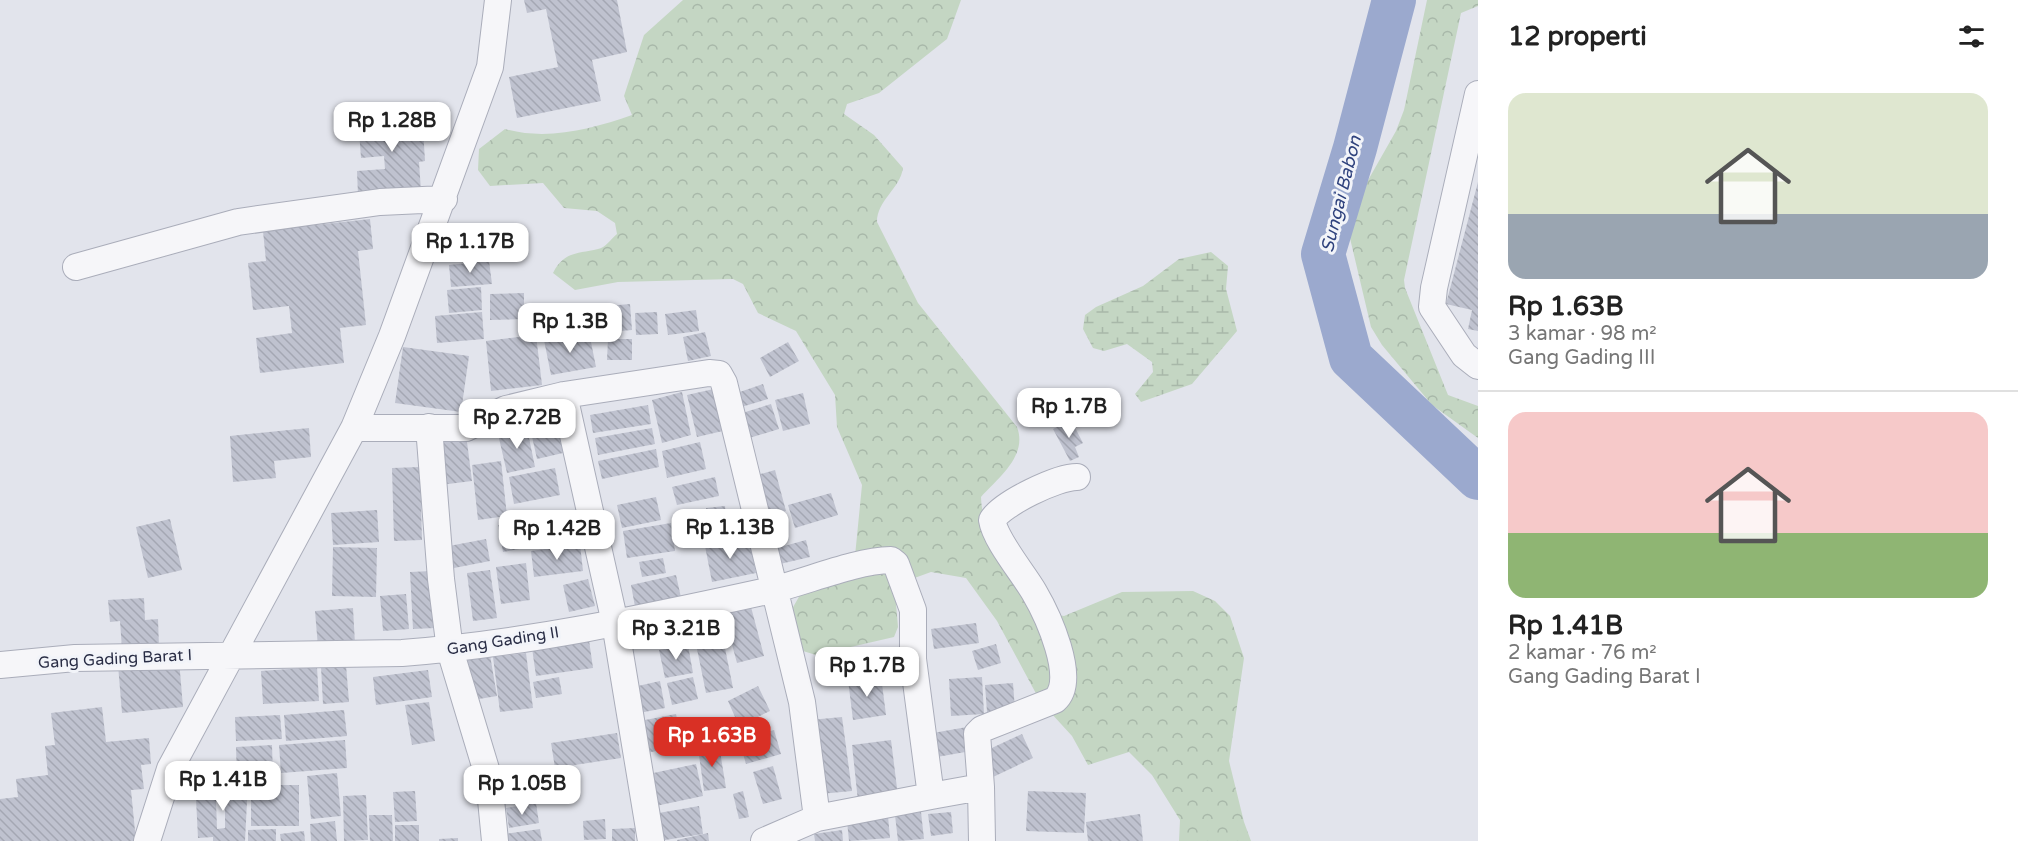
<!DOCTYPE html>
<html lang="id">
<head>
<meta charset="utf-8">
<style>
	:root { --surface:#fff; --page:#f6f6f6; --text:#222; --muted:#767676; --line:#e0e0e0; --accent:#d93025 }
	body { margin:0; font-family:"Varela Round",sans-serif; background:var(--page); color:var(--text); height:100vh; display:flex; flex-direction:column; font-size:22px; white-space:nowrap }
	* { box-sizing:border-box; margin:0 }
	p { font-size:20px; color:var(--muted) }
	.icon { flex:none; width:33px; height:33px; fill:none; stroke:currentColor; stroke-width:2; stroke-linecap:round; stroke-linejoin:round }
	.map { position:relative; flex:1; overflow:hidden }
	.side { display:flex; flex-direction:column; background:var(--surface); width:540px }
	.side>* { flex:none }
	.price { position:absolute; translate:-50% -51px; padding:0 14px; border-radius:12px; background:#fff; color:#222; font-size:20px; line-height:39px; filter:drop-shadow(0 2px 3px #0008) }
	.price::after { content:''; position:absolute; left:50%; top:36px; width:18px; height:14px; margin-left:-9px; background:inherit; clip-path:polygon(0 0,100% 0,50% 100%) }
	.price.selected { background:var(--accent); color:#fff }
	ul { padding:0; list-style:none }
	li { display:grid; align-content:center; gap:12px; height:318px; padding:0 30px }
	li+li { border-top:2px solid var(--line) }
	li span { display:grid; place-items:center; height:186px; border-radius:18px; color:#555 }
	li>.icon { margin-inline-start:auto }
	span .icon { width:108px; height:108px; fill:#fffc; stroke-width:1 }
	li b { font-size:26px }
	h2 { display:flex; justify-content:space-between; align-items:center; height:72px; padding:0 30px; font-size:26px }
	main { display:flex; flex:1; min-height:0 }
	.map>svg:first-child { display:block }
	.forest { fill:url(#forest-crowns) }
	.wetland { fill:url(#wetland-marsh) }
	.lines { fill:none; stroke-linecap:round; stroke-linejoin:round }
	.river { stroke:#9ba9ce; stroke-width:44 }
	.building { fill:url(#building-back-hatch); fill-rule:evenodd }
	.minor-casing { stroke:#aaadba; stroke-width:28 }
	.minor { stroke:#f6f6f9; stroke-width:26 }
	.labels { text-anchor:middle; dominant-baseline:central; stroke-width:6; stroke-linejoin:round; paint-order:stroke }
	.street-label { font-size:16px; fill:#292d45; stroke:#f2f4f9 }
	.water-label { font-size:18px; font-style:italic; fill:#2f427d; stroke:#f2f4f9 }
</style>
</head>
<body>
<main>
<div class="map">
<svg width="1478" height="841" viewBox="0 0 1478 841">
	<defs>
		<pattern id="forest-crowns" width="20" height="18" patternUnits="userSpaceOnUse" patternTransform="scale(1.5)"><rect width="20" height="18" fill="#c4d6c3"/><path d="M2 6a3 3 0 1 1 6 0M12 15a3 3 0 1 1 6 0" fill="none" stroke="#a8b8a9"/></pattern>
		<pattern id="wetland-marsh" width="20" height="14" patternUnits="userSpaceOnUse" patternTransform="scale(1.5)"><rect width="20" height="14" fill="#c4d6c3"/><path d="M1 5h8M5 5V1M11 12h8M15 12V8" fill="none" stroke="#a8b8a9"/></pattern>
		<pattern id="building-back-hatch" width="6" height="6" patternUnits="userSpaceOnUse" patternTransform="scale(1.5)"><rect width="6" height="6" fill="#bfc2cf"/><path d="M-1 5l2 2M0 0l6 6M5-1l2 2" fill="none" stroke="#a4a7b3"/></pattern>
	</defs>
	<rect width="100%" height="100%" fill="#e2e4ec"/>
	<path class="forest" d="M683 0H961L947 39 879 93 847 104 844 114 874 135 903 168C900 189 877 200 877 222L918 303 1017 427C1028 456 998 478 981 497 982 541 1017 577 1041 612L1064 616 1122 592 1193 591 1215 601 1230 616 1244 658 1229 761 1244 822 1251 841H1179L1180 820 1152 775 1129 752 1088 765 1072 736 1040 701 997 621 966 578 931 572 909 580 896 604 898 627 894 637 816 655 803 651 792 609 804 588 855 556 862 485 837 427 835 395 796 331 758 313 743 284 733 279 618 282 575 290 553 273C564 251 578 254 598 249 605 248 611 239 617 234L615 223 597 211 564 208 543 183 490 186 478 170 479 149 505 129C547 141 592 129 632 115L624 96 644 35Z
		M1427 0H1478V6L1461 13 1404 280 1405 288 1448 395 1478 406V438L1432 405 1382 345 1371 327 1349 234 1350 212 1396 131 1404 110Z"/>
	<path class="wetland" d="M1211 252 1228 266 1226 289 1237 331 1192 384 1141 402 1135 394 1153 372 1152 362 1127 344 1104 351 1093 348 1083 329 1085 315 1096 307 1143 286 1179 259Z"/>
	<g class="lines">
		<path class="river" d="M1394 0 1355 148 1323 254 1351 358 1478 478"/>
	</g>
	<path class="building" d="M524 0H617L627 52 592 60 601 101 517 118 509 77 558 67 546 9 527 13Z
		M422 112 425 161 419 162 421 191 358 195 357 171 385 169 384 156 361 158 358 117Z
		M1478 182V331L1468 329 1472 310 1446 304Z
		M370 219 373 249 358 251 366 325 340 328 344 363 260 373 256 338 292 333 289 306 253 310 248 263 266 261 263 231Z
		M489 261 492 284 451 287 449 265Z
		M481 287 482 310 449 313 447 290Z
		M524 293V319L490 320V294Z
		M630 304 632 330 609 332 607 306Z
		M605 308 607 327 583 329 582 310Z
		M696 310 699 331 668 335 665 314Z
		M482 312 484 339 437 343 435 316Z
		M657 312 658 334 636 335 635 313Z
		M589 332 596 367 551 375 544 340Z
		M705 332 711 356 688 361 683 337Z
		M536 335 542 385 491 391 486 341Z
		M608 339H632V360H607Z
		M788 342 799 361 770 377 760 358Z
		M403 347 469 356 461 412 395 403Z
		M763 384 768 399 738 408 734 394Z
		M718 388 727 430 697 437 687 395Z
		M682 392 691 435 662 443 652 400Z
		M803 393 810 424 783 431 775 400Z
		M771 404 779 429 746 439 739 414Z
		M648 405 651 424 593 433 590 415Z
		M555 417 563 453 537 459 529 423Z
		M1071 420 1083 443 1075 447 1079 457 1070 461 1053 429Z
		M309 428 311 457 274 461 276 478 233 482 230 436Z
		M527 428 535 467 507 473 498 434Z
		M652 428 655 444 598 455 595 438Z
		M466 434 472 481 440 485 435 438Z
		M700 442 706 469 667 478 662 451Z
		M656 449 659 467 602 479 598 461Z
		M501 461 507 516 478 520 472 465Z
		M420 467 422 540 394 541 392 468Z
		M555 468 560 495 514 504 509 477Z
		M775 470 786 511 762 518 750 477Z
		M715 477 719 496 677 505 672 487Z
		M831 493 838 515 795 528 788 505Z
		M656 497 661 520 622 528 617 505Z
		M725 506 728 534 709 536 706 508Z
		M377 510 379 542 333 545 331 513Z
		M560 515 565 541 503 552 498 525Z
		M170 519 182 570 148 578 136 527Z
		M671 523 675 551 627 558 623 531Z
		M749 537 756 573 712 582 705 546Z
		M486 539 490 561 454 568 449 546Z
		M806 540 810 557 780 564 777 548Z
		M580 544 583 571 534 577 531 551Z
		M333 547 377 548 376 597 332 596Z
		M663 558 666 573 642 577 639 562Z
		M526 563 530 600 501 604 496 567Z
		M490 570 497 618 473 621 467 573Z
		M432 571 435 628 413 629 410 572Z
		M676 575 682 602 636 612 631 585Z
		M588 579 595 606 569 612 563 585Z
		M406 594 409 629 383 631 380 596Z
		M144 598 145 620 158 619 159 647 122 649 120 621 110 622 108 600Z
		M751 607 764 656 737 663 724 615Z
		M353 608 355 644 318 647 315 611Z
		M718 615 723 637 694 643 690 621Z
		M976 623 979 643 934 649 931 629Z
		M589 640 593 668 536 676 532 648Z
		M724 643 733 688 706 693 697 649Z
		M996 644 1001 663 978 670 972 651Z
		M688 645 693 673 665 678 659 650Z
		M526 653 533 708 500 712 493 657Z
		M490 655 497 696 467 701 461 659Z
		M179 660 183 707 122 713 118 665Z
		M346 665 349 702 323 704 321 667Z
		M317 667 319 701 263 704 261 671Z
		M428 670 432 697 376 705 373 677Z
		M881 676 886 715 853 720 848 680Z
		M559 677 562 694 536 698 533 682Z
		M693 677 698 699 672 705 667 683Z
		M982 677 984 714 951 716 949 679Z
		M660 681 665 708 634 714 629 688Z
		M1013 683 1015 710 987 712 985 685Z
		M758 686 770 711 739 726 728 701Z
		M429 702 435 741 412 745 405 705Z
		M102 707 106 742 149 738 151 764 141 765 144 789 131 790 136 841H0V799L18 797 16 779 48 775 45 746 55 745 51 713Z
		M344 710 347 736 286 741 284 715Z
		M676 714 683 746 646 753 640 721Z
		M280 715 282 739 236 741 235 717Z
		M842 717 852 791 820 794 810 720Z
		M967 727 971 751 937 757 933 733Z
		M774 730 781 754 746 764 739 740Z
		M617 733 621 758 555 768 551 743Z
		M1022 734 1033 758 993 777 981 753Z
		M345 740 347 768 281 773 279 745Z
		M891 740 898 796 858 801 852 745Z
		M272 745 273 777 237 779 236 747Z
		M719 745 726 788 704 791 698 748Z
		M696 764 703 796 651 807 644 775Z
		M773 766 782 799 763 804 753 772Z
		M337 773 341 816 311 819 307 776Z
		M528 777 530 798 505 801 503 780Z
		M248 782 245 841H213V837L198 838 196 799H203V783ZM216 800 225 801V828L217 829Z
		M251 785H299V826H251Z
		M415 791 417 821 395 822 393 792Z
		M743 791 749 817 739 819 733 794Z
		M1028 791 1086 793 1084 833 1026 831Z
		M366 795 368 840 344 841 343 796Z
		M536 803 539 823 509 828 506 808Z
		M699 806 703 834 659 841 653 814Z
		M921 812 924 839 898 841 895 815Z
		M951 812 953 833 931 836 928 814Z
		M1140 814 1143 841H1088L1086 822Z
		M369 815H392L393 841H370Z
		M888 816 890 838 849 841 847 821Z
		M605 819 606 839 584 840 583 821Z
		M335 821 337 841H311L310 824Z
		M395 825H419V841H395Z
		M635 828V841H612V829Z
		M276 829V841H248V830Z
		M540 829 542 841H505V834Z
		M842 830 843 841H815L814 834Z
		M304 831 305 841H281L280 834Z
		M708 833 709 841H677V840Z
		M458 838V841H439V839Z"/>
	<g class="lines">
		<defs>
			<path id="minor" d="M1478 94 1434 288 1432 307 1464 355 1478 366
				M76 267 238 222 380 202 444 199
				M564 395 615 623 651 841
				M429 427 441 579 450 650 489 779 495 841
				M354 428H466L506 409 564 395 709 373 719 374 724 383 802 702 817 818
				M0 665 75 658 402 653C524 644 644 618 763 592 802 584 852 561 891 560L896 564 913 610V659L931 796 981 787 982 841
				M981 787 977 734 982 729 1055 700C1078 680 1047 614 1034 592 1023 573 995 540 992 520 1003 503 1057 477 1077 477
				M147 841 170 769 354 428 392 336 490 67 498 0
				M764 841 817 818 931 796"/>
		</defs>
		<use href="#minor" class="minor-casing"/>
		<use href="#minor" class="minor"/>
	</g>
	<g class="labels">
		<g class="street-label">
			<text transform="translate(503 641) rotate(-9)">Gang Gading II</text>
			<text transform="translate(115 659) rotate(-3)">Gang Gading Barat I</text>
		</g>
		<g class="water-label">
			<text transform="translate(1341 194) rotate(-76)">Sungai Babon</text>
		</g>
	</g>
</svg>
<b class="price" style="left:392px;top:153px">Rp 1.28B</b>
<b class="price" style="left:470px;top:274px">Rp 1.17B</b>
<b class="price" style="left:570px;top:354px">Rp 1.3B</b>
<b class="price" style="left:1069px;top:439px">Rp 1.7B</b>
<b class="price" style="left:517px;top:450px">Rp 2.72B</b>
<b class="price" style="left:730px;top:560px">Rp 1.13B</b>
<b class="price" style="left:557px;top:561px">Rp 1.42B</b>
<b class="price" style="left:676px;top:661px">Rp 3.21B</b>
<b class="price" style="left:867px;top:698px">Rp 1.7B</b>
<b class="price selected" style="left:712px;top:768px">Rp 1.63B</b>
<b class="price" style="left:223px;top:812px">Rp 1.41B</b>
<b class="price" style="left:522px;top:816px">Rp 1.05B</b>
</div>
<section class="side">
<h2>12 properti<svg class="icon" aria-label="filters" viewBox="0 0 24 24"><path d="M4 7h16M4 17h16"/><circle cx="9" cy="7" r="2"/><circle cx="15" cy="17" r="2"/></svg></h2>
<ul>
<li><span style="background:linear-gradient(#dfe7d0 65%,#9aa5b1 0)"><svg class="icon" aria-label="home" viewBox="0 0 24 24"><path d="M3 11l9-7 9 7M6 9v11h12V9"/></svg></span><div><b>Rp 1.63B</b><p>3 kamar · 98 m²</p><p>Gang Gading III</p></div></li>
<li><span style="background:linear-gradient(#f6c9c9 65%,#8fb573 0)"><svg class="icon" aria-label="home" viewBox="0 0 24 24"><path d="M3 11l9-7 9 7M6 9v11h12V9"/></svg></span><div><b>Rp 1.41B</b><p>2 kamar · 76 m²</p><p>Gang Gading Barat I</p></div></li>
</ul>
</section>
</main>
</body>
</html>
